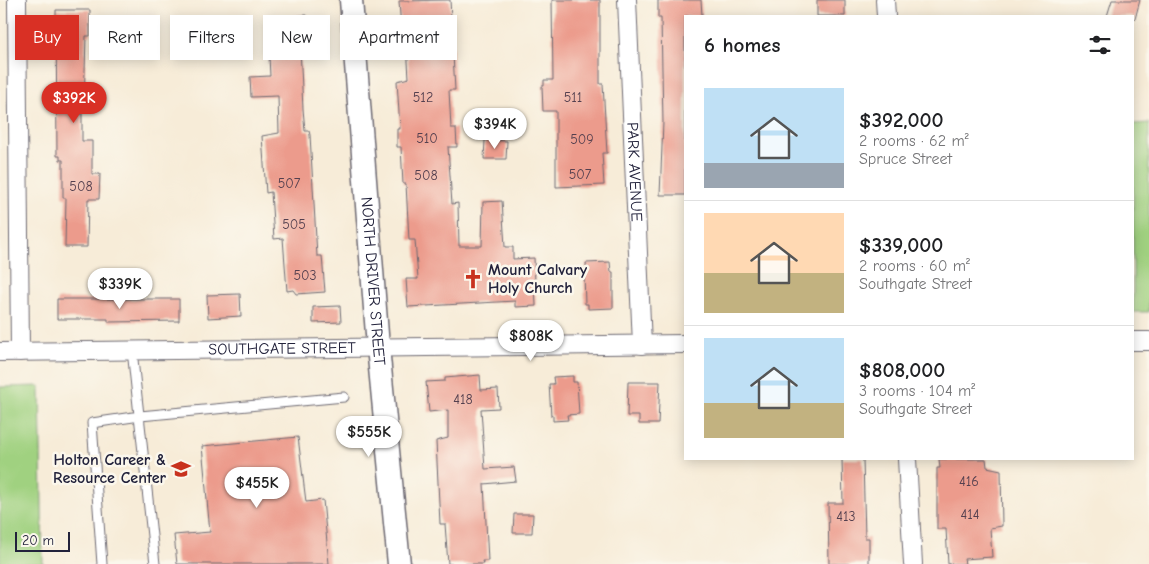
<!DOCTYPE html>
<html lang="en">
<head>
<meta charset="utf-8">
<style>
	:root { --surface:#fff; --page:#f2f2f2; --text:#202124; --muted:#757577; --line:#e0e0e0; --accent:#d93025 }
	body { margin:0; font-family:"Comic Neue",sans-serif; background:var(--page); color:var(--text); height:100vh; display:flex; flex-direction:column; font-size:19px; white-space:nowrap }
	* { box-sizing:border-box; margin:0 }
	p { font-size:16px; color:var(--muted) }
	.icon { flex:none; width:28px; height:28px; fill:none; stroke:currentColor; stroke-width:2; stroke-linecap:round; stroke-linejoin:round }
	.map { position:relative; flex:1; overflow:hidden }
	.side { position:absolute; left:684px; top:15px; width:450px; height:445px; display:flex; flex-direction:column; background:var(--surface); border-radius:0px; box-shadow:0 2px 12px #0003 }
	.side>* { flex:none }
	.top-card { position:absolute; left:15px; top:15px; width:475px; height:45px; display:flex; gap:10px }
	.scale { position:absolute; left:15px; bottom:12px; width:55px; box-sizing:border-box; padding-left:5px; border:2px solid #22223b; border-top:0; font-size:14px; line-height:18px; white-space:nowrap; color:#22223b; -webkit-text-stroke:4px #fbf7ec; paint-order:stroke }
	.price { position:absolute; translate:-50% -42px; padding:0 11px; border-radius:18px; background:#fff; color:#222; font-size:16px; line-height:32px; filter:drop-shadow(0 1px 2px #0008) }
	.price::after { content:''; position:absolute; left:50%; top:30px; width:15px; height:11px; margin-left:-8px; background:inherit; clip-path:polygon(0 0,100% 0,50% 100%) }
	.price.current { background:var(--accent); color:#fff }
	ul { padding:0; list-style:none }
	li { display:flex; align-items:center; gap:15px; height:125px; padding:0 20px }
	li+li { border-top:1px solid var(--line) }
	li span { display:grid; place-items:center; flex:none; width:140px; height:100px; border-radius:0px; color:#555 }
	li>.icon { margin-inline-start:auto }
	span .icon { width:60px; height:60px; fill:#fffc; stroke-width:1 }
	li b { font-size:21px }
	h2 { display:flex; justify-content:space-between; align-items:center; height:60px; padding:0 20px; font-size:21px }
	.pill { padding:0 18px; border-radius:0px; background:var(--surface); box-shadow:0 2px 12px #0003; font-size:18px; line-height:45px }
	.pill.current { background:var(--accent); color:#fff }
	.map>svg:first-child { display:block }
	.green { fill:#a0d180; stroke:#617a5e }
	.building { fill:#ec9b8c }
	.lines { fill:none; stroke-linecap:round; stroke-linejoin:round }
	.service-casing { stroke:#6d6972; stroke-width:11 }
	.minor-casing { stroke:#6d6972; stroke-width:20 }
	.tertiary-casing { stroke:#6d6972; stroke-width:25 }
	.service { stroke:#fff; stroke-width:9 }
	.minor { stroke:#fff; stroke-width:18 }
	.tertiary { stroke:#fff; stroke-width:22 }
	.labels { text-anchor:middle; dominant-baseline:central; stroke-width:5; stroke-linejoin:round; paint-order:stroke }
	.number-label { font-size:14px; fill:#54404f }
	.street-label { font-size:16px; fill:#22223b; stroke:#fbf7ec }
	.poi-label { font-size:16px; font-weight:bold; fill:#22223b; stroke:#fbf7ec; text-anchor:start }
</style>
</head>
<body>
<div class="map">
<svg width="1149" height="564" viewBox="0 0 1149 564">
	<rect width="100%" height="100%" fill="#fbf7ec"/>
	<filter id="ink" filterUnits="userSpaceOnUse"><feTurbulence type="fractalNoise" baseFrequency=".02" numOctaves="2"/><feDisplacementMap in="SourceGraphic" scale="10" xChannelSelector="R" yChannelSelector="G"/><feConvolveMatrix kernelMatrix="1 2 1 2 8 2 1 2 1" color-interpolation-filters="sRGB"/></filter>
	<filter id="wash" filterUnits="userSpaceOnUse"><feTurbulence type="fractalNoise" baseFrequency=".0096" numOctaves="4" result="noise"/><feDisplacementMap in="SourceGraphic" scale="20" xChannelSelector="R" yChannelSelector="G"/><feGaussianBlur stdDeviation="1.12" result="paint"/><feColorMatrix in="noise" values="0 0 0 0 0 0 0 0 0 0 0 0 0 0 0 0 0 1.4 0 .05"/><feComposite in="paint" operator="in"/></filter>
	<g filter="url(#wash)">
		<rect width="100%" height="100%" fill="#f7ecd8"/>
		<path class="green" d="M1149 123V312H1133V124Z
			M40 386 43 564H0V387Z"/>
		<g id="blocks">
			<path class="building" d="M450 0 455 90H449L451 128H456L457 147H448L452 204 458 203 459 246H482L483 202 502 201 505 247H513V259L534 258 536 306 515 307V301L408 307 406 279H418L415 240H409L406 184H403L401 147H397V129H400L397 81 409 78 406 29H401L399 1Z
				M552 0H600V84H603L607 153H602L604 185 556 187V111H543L542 86H544V80H553Z
				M658 0H701L702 16H685V195H660L663 122 661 18H658Z
				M817 0H845V16H817Z
				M1112 0H1140L1135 19 1132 16H1107Z
				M56 10H90V36H86L84 106H82V141H92V174H100L99 199H88L87 247H65L66 198H63V160H60V156H57Z
				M307 15 308 47H300L303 109 305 131H309L310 135 317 256H322L325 292 296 294 293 290 287 291 283 238 274 239 271 192 266 193 262 136 279 133 278 96 251 97 250 77 270 76 267 17Z
				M485 140 507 141 506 159H484Z
				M610 262 611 272H613V308L588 309V304H585L584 274H587L586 263Z
				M240 294 241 316 208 318 207 295Z
				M57 299H179V321L108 322V319H57Z
				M340 306 341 322 313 323V307Z
				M480 375 481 390 498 389 499 408 481 409 485 469 514 467 516 481 484 484 488 561H482L483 564H448L445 524H440L436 441 448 438V410L429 412 426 382 445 381V378Z
				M573 376V382H577L579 414 567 415 568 420 553 421V415L551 416 549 384H554L553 377Z
				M628 382H660L658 424H639V416H627Z
				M298 437 306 502 323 500 329 564H177L174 535 210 532 202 446Z
				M842 459H863L865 538H869V564H829L828 503H843Z
				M939 459H986L987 467 1001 470 1002 526 990 528 992 557 964 559 965 564H948L946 529H937V468H940Z
				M514 514H533L532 533H513Z"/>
		</g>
	</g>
	<g filter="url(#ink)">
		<use href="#blocks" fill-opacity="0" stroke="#6d6972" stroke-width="1"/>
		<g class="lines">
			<defs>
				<path id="service" d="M132 350 155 564
					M102 564 92 423 140 416 344 397"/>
				<g id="minor">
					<path d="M17 0 20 352"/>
					<path id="s1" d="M627 0 642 345"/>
					<path d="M885 0 886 16"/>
					<path d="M1132 341H1149"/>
					<path id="s2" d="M0 352 685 344"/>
					<path d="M907 459 913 564"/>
				</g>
				<g id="tertiary">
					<path id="s3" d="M351 0 378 347 399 564"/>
				</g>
			</defs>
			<use href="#service" class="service-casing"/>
			<use href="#minor" class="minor-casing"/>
			<use href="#tertiary" class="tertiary-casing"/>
			<use href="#service" class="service"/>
			<use href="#minor" class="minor"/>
			<use href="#tertiary" class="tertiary"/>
		</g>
	</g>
	<defs>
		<symbol id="church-bare" viewBox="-9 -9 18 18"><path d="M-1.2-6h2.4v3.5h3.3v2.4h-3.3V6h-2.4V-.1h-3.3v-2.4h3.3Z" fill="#c8321e" stroke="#fbf7ec" stroke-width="2.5" paint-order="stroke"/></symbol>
		<symbol id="school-bare" viewBox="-9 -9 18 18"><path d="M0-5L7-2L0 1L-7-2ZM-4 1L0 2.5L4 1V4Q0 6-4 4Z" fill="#c8321e" stroke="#fbf7ec" stroke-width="2.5" paint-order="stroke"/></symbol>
	</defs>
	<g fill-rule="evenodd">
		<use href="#church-bare" x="459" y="265" width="28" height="28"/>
		<use href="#school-bare" x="167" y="455" width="28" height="28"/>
	</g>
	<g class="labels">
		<g class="number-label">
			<text x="423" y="97">512</text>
			<text x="573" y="97">511</text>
			<text x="427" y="138">510</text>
			<text x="582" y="139">509</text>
			<text x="580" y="174">507</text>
			<text x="426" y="175">508</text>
			<text x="289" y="183">507</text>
			<text x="81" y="186">508</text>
			<text x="294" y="224">505</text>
			<text x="305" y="275">503</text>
			<text x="463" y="399">418</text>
			<text x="969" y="481">416</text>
			<text x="970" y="514">414</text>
			<text x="846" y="516">413</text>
		</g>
		<g class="street-label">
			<text stroke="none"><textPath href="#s1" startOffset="172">PARK AVENUE</textPath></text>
			<text stroke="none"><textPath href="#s3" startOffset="282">NORTH DRIVER STREET</textPath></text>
			<text stroke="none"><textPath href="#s2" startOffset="282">SOUTHGATE STREET</textPath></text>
		</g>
		<g class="poi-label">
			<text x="488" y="270">Mount Calvary<tspan x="488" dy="18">Holy Church</tspan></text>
			<text x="166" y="460" text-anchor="end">Holton Career &amp;<tspan x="166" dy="18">Resource Center</tspan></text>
		</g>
	</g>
</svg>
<div class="scale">20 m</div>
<b class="price current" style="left:74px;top:124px">$392K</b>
<b class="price" style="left:495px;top:150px">$394K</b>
<b class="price" style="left:120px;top:310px">$339K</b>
<b class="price" style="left:531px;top:362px">$808K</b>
<b class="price" style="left:369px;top:458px">$555K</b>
<b class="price" style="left:257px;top:509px">$455K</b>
<div class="top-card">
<a class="pill current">Buy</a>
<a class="pill">Rent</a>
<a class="pill">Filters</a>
<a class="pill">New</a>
<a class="pill">Apartment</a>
</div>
<section class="side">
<h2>6 homes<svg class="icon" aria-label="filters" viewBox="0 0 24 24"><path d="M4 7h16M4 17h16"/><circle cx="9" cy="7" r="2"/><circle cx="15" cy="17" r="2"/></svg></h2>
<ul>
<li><span style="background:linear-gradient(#bfe0f5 75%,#9aa5b1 0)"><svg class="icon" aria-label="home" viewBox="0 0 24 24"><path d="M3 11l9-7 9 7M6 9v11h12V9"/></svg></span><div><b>$392,000</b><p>2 rooms · 62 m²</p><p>Spruce Street</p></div></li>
<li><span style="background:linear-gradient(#ffd9b3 60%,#c2b280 0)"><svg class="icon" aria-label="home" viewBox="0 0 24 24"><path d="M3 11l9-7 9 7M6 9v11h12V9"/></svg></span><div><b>$339,000</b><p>2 rooms · 60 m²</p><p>Southgate Street</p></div></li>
<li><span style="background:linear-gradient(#bfe0f5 65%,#c2b280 0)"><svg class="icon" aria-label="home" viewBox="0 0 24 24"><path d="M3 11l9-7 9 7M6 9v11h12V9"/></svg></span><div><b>$808,000</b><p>3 rooms · 104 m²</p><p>Southgate Street</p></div></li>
</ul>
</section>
</div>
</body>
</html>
